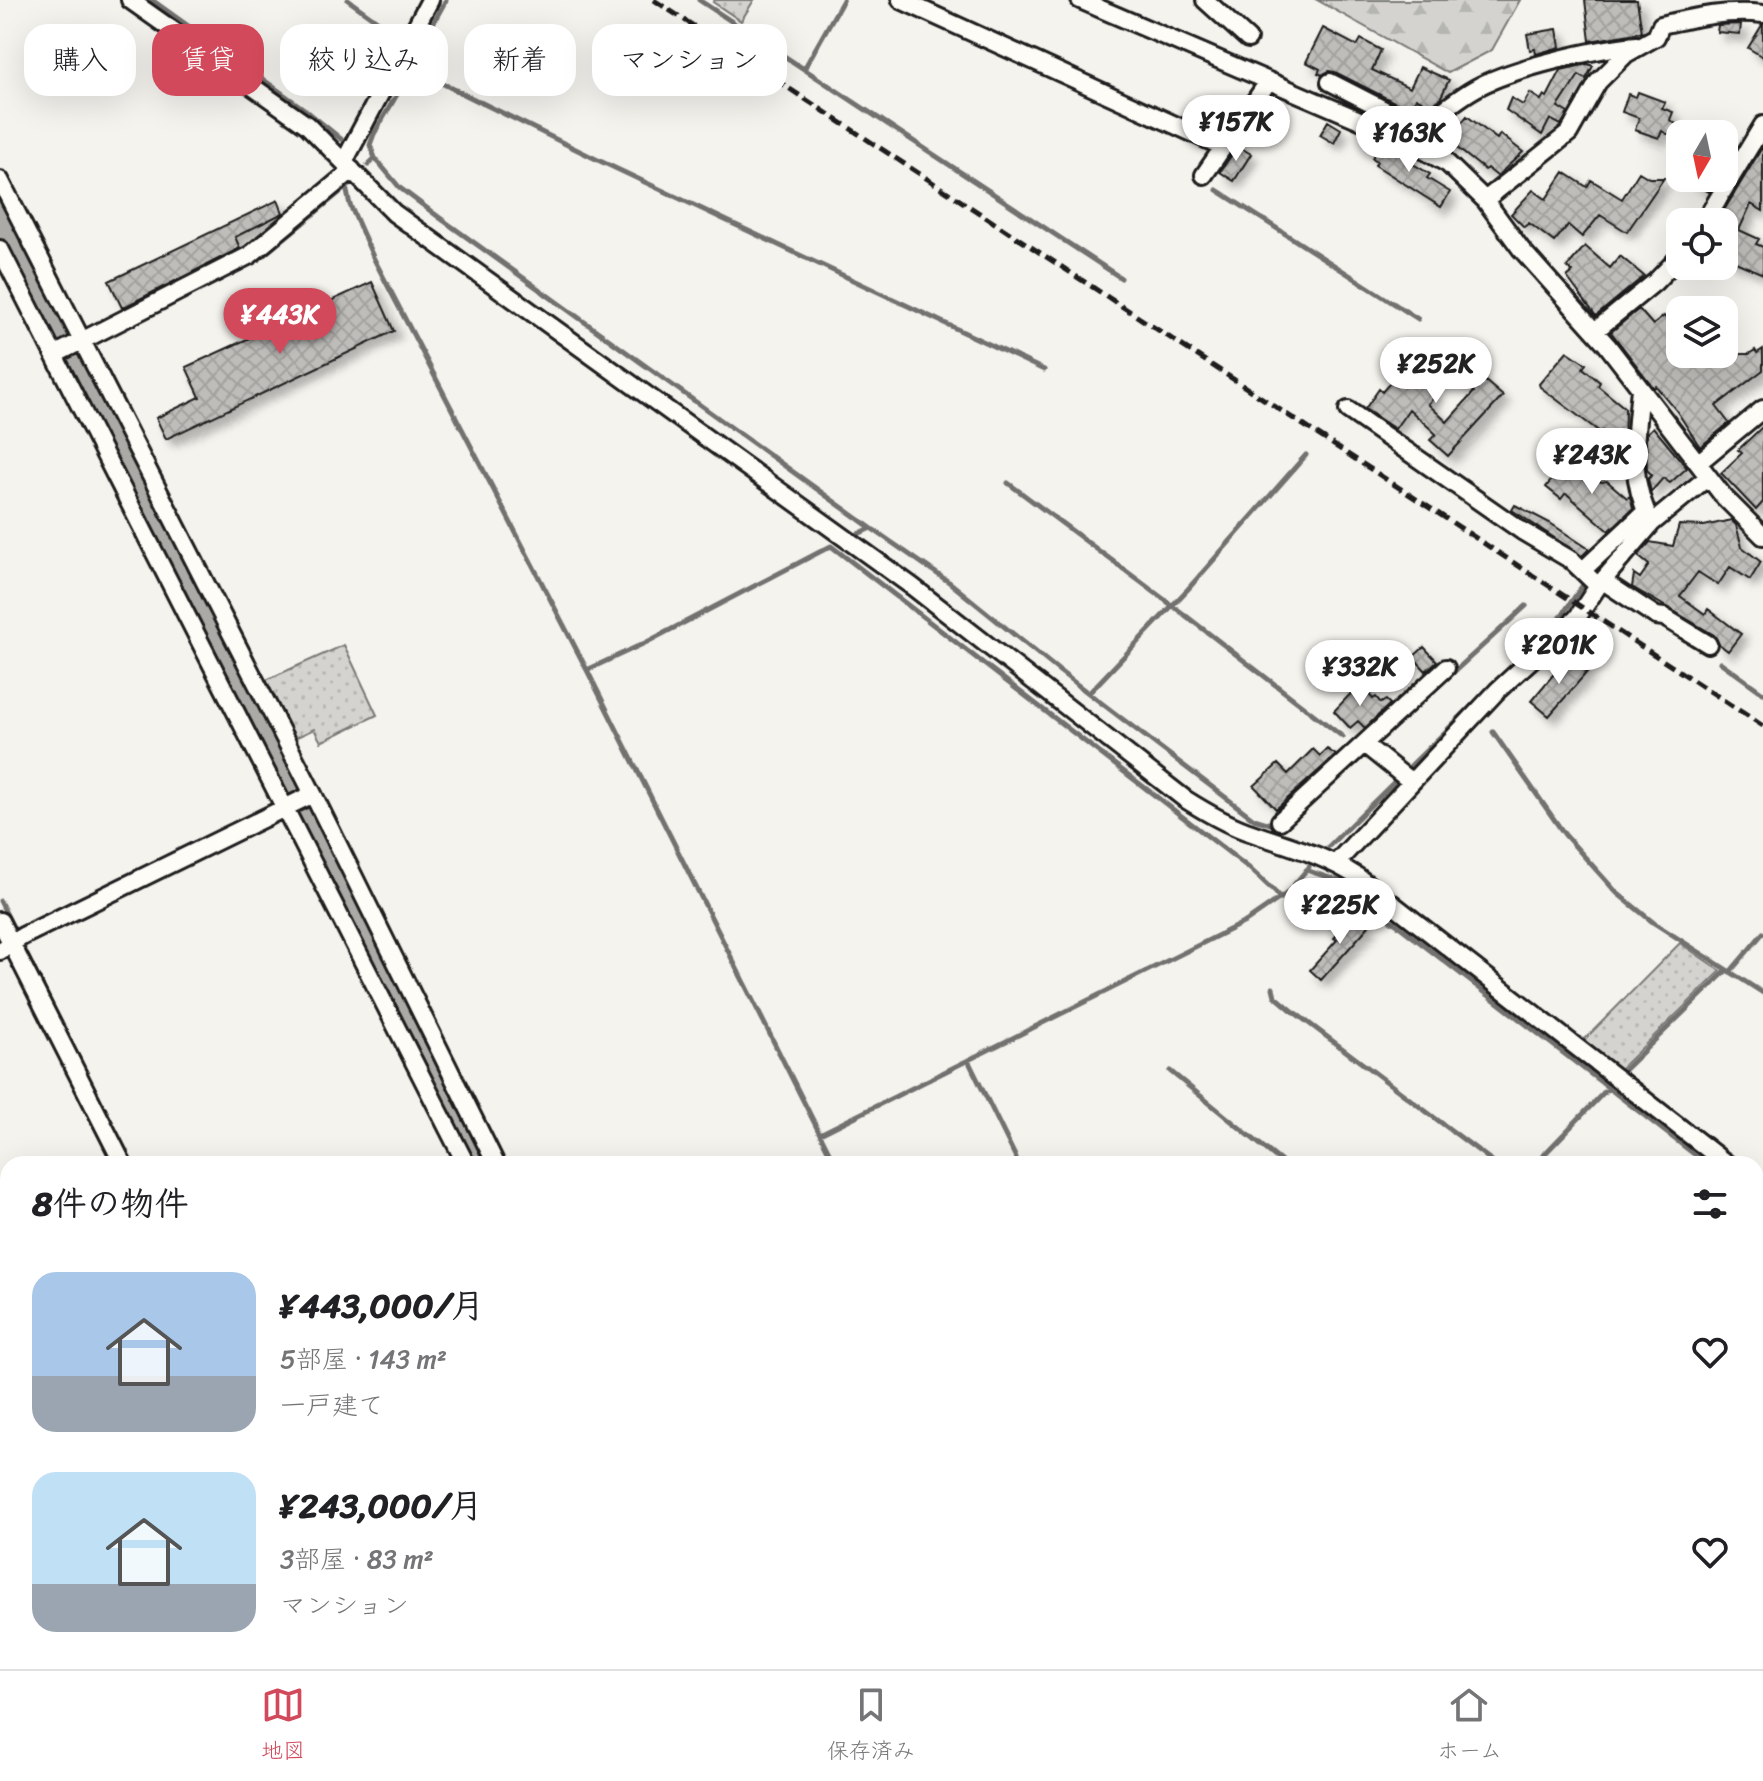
<!DOCTYPE html>
<html lang="ja">
<head>
<meta charset="utf-8">
<style>
	:root { --surface:#fff; --page:#f2f2f2; --text:#202124; --muted:#757577; --line:#e0e0e0; --accent:#d1495b }
	body { margin:0; font-family:Sriracha,"Klee One",sans-serif; background:var(--page); color:var(--text); height:100vh; display:flex; flex-direction:column; font-size:30px; white-space:nowrap }
	* { box-sizing:border-box; margin:0 }
	p { font-size:26px; color:var(--muted) }
	.icon { flex:none; width:44px; height:44px; fill:none; stroke:currentColor; stroke-width:2; stroke-linecap:round; stroke-linejoin:round }
	.map { position:relative; flex:1; overflow:hidden }
	.drawer { position:absolute; left:0px; top:1156px; width:1764px; height:514px; display:flex; flex-direction:column; background:var(--surface); border-radius:24px 24px 0 0; box-shadow:0 8px 32px #0002 }
	.drawer>* { flex:none }
	.banner { position:absolute; left:24px; top:24px; width:800px; height:72px; display:flex; gap:16px }
	.needle { width:52px; rotate:189deg }
	.tools { position:absolute; left:1666px; top:120px; display:grid; gap:16px }
	.tools a { display:grid; place-items:center; width:72px; height:72px; border-radius:16px; background:var(--surface); box-shadow:0 8px 32px #0002; font-size:40px }
	.price { position:absolute; translate:-50% -68px; padding:0 18px; border-radius:28px; background:#fff; color:#222; font-size:26px; line-height:52px; filter:drop-shadow(0 2px 4px #0008) }
	.price::after { content:''; position:absolute; left:50%; top:48px; width:24px; height:18px; margin-left:-12px; background:inherit; clip-path:polygon(0 0,100% 0,50% 100%) }
	.price.active { background:var(--accent); color:#fff }
	ul { padding:0; list-style:none }
	li { display:flex; align-items:center; gap:24px; height:200px; padding:0 32px }
	li span { display:grid; place-items:center; flex:none; width:224px; height:160px; border-radius:24px; color:#555 }
	li>.icon { margin-inline-start:auto }
	span .icon { width:96px; height:96px; fill:#fffc; stroke-width:1 }
	li b { font-size:34px }
	h2 { display:flex; justify-content:space-between; align-items:center; height:96px; padding:0 32px; font-size:34px }
	.pill { padding:0 28px; border-radius:24px; background:var(--surface); box-shadow:0 8px 32px #0002; font-size:28px; line-height:72px }
	.pill.active { background:var(--accent); color:#fff }
	.menu { display:flex; justify-content:space-around; align-items:center; height:112px; border-top:2px solid var(--line); background:var(--surface); font-size:22px; color:var(--muted) }
	.menu a { display:grid; justify-items:center; gap:4px }
	.menu .active { color:var(--accent) }
	.map>svg:first-child { display:block }
	.grass { fill:url(#grass-dots); stroke:#787876; stroke-width:2 }
	.forest { fill:url(#forest-firs); stroke:#787876; stroke-width:2 }
	.lines { fill:none; stroke-linecap:round; stroke-linejoin:round }
	.stream { stroke:#72716f; stroke-width:5 }
	.river { stroke:#abaaa6; stroke-width:32 }
	.building { fill:url(#building-cross-hatch); stroke:#1c1c1c; stroke-width:2; filter:url(#shadow) }
	.minor-casing { stroke:#1c1c1c; stroke-width:22 }
	.minor { stroke:#fdfcf7; stroke-width:16 }
	.rail { stroke:#1c1c1c; stroke-width:5; stroke-dasharray:12 6; stroke-linecap:butt }
</style>
</head>
<body>
<div class="map">
<svg width="1763" height="1669" viewBox="0 0 1763 1669">
	<defs>
		<pattern id="grass-dots" width="8" height="8" patternUnits="userSpaceOnUse" patternTransform="scale(2)"><rect width="8" height="8" fill="#d4d3cf"/><path d="M2 2h.1M6 6h.1" fill="none" stroke="#b5b5b1" stroke-width="1.8" stroke-linecap="round"/></pattern>
		<pattern id="forest-firs" width="22" height="20" patternUnits="userSpaceOnUse" patternTransform="scale(2)"><rect width="22" height="20" fill="#d4d3cf"/><path d="M5 1l3.5 6h-7zM16 11l3.5 6h-7z" fill="#b5b5b1"/></pattern>
		<pattern id="building-cross-hatch" width="8" height="8" patternUnits="userSpaceOnUse" patternTransform="scale(2)"><rect width="8" height="8" fill="#bebdba"/><path d="M0 0l8 8M0 8l8-8" fill="none" stroke="#a3a29f"/></pattern>
		<filter id="shadow"><feDropShadow dx="7" dy="7" stdDeviation="4" flood-color="#0004"/></filter>
	</defs>
	<rect width="100%" height="100%" fill="#f4f3ee"/>
	<filter id="ink" filterUnits="userSpaceOnUse"><feTurbulence type="fractalNoise" baseFrequency=".0125" numOctaves="2"/><feDisplacementMap in="SourceGraphic" scale="16" xChannelSelector="R" yChannelSelector="G"/><feConvolveMatrix kernelMatrix="1 2 1 2 8 2 1 2 1" color-interpolation-filters="sRGB"/></filter>
	<g filter="url(#ink)">
		<path class="grass" d="M715 0H754L741 21 713 2Z
			M344 645 377 715 321 742 314 729 295 738 266 680Z
			M1680 943 1721 971 1618 1071 1582 1042Z"/>
		<path class="forest" d="M1317 0H1520L1492 50 1448 73Z"/>
		<g class="lines">
			<path class="stream" d="M152 0 304 109 341 139
				M348 0 395 34
				M699 0 1121 278
				M921 0 1077 71
				M411 68 600 161 1044 370
				M804 69 843 0
				M375 158 400 188 440 218 871 528
				M368 165 375 158 370 145 374 134 410 72 412 61 446 0
				M346 187 350 205 374 259 587 670 835 1164
				M1217 190 1418 319
				M219 280 259 259 350 184
				M1724 452 1763 419
				M1008 483 1181 612 1343 737
				M858 534 871 528 949 582 1058 670 1254 819 1284 828 1289 823
				M1720 662 1763 693
				M587 670 647 642 831 546 1249 868 1276 893 1280 899
				M1089 693 1188 589 1306 455
				M1493 732 1565 835 1617 893 1654 923 1763 993
				M1335 781 1526 606
				M1329 846 1558 621 1585 582 1621 547
				M1306 870 1342 882 1365 906 1395 923 1707 1164
				M0 901 97 1095
				M1730 972 1763 933
				M1273 988 1275 996 1294 1012 1496 1164
				M968 1060 1019 1164
				M1624 1070 1726 971
				M1170 1071 1284 1164
				M820 1134 1247 921 1286 894 1309 867
				M1535 1164 1610 1086
				M1756 1202 1763 1207
				M1756 1367 1762 1371
				M0 1583 8 1599
				M1756 1649 1763 1663
				M39 1662 43 1669
				M381 1662 385 1669
				M1084 1662 1087 1669
				M1574 1669 1588 1662"/>
			<path class="river" d="M0 215 246 693 483 1164
				M1756 1459 1763 1453
				M734 1662 737 1669
				M1486 1669 1501 1662"/>
		</g>
		<path class="building" d="M1585 0H1637L1642 32 1590 41Z
			M1741 24 1740 34 1717 32 1718 25Z
			M1762 25H1763V57L1748 48Z
			M1323 28 1357 46 1361 39 1381 50 1372 70 1410 88 1420 67 1449 80 1440 99 1431 106 1416 98 1410 110 1335 72 1329 71 1322 75 1318 73 1320 69 1306 62Z
			M1557 29 1560 47 1536 54 1535 49 1530 50 1527 34Z
			M1588 64 1593 66 1586 79 1579 75 1558 107 1568 113 1561 125 1550 119 1542 135 1506 110 1511 98 1523 105 1530 93 1541 100 1544 95 1547 97 1561 70Z
			M1638 92 1665 102 1662 108 1673 112 1670 120 1691 134H1667L1662 131 1659 138 1635 130 1639 118 1622 112 1628 94 1636 97Z
			M1467 116 1497 139 1500 134 1523 152 1497 176 1487 168 1485 170 1447 140Z
			M1328 121 1341 129 1334 143 1320 135Z
			M1382 141 1410 158 1408 161 1430 174 1427 178 1450 192 1441 207 1375 165 1377 161 1372 158Z
			M1238 146 1251 154 1234 181 1220 172Z
			M1763 146V211L1751 204 1739 230 1759 239 1756 244 1763 247V274L1724 257V222H1717Z
			M1564 172 1587 187 1591 180 1622 199 1639 172 1649 178H1664L1627 232 1600 215 1582 237 1568 225 1554 242 1529 223 1524 227 1511 214 1533 190 1546 199Z
			M1688 178H1718L1709 192Z
			M278 200 283 213 235 237 240 248 122 308 109 281Z
			M1585 246 1610 268 1620 256 1644 276 1596 316 1567 277 1573 272 1567 267Z
			M372 282 394 331 166 439 156 418 200 397 186 367Z
			M1639 309 1653 325 1664 316 1680 337V354H1749L1755 350 1757 353 1763 349V370L1716 406 1729 423 1700 447 1676 410 1656 386 1654 388 1611 332Z
			M1567 351 1586 364 1583 368 1600 382 1598 386 1625 408 1624 446 1602 431 1601 433 1540 387 1539 384Z
			M1455 355 1503 396 1448 456 1430 440 1436 434 1409 409 1395 429 1365 409 1379 389 1382 392 1400 371 1408 376 1410 373 1435 396 1428 404 1447 422 1474 392 1445 367Z
			M1763 426V502L1756 510 1721 473 1742 453 1738 450Z
			M1653 427 1687 468 1670 483 1663 478 1651 492 1648 479 1652 475 1647 470 1646 440 1647 433Z
			M1565 463 1587 480 1591 482 1595 477 1601 482 1607 481 1627 498 1630 496 1633 508 1609 531 1568 495 1565 494 1561 499 1546 487Z
			M1515 505 1550 523 1589 549 1582 556 1512 510Z
			M1731 520 1736 525 1742 547 1761 562 1750 580 1730 567 1718 585 1698 572 1680 596 1705 614 1708 609 1741 634 1728 651 1719 644 1714 635 1632 587 1634 574 1640 578 1649 565 1638 556 1650 542 1673 546 1679 525 1704 526Z
			M1424 647 1437 661 1426 671 1413 657Z
			M1569 656 1587 672 1549 716 1531 701Z
			M1360 684 1373 699 1376 697 1381 703 1386 700 1390 704 1365 728 1358 721 1350 728 1334 711Z
			M1313 749 1320 756 1327 749 1336 755 1276 809 1254 786 1278 764 1288 774Z
			M1355 914 1369 926 1321 980 1310 970 1337 940 1334 938Z"/>
		<g class="lines">
			<defs>
				<path id="minor" d="M130 0 307 125 394 213 913 587 1185 799C1204 811 1224 823 1246 831 1285 845 1323 854 1358 877L1727 1164
					M901 0 1221 146
					M1080 0 1404 139 1448 164 1485 200 1521 249 1607 345 1724 497 1763 536
					M1205 0 1248 39
					M1330 82 1420 128 1445 160
					M1420 128C1438 115 1456 99 1476 88 1509 69 1598 48 1637 45
					M344 162 430 0
					M1204 175 1268 82
					M0 180 313 794 496 1164
					M1485 200 1569 133 1598 82 1626 54 1656 37 1661 25C1696 17 1727 10 1763 14
					M1704 222 1763 125
					M0 249 466 1164
					M1595 331 1655 282 1680 256
					M54 355 250 255 352 170
					M1640 388C1636 436 1627 478 1652 523
					M1348 410 1522 531 1571 560 1598 586
					M1698 463 1763 409
					M1583 570 1646 511
					M1603 581 1656 616 1664 617 1708 644
					M1364 744 1410 781
					M1280 821 1446 668
					M1336 863 1497 691 1577 618 1598 586 1652 523 1708 477
					M0 921 123 1164
					M0 951 23 936 313 794
					M1756 1186 1763 1192
					M1756 1492 1763 1485
					M0 1603 8 1620
					M29 1662 32 1669
					M370 1662 373 1669
					M717 1662 721 1669
					M753 1662 756 1669
					M1534 1669 1548 1662"/>
			</defs>
			<use href="#minor" class="minor-casing"/>
			<use href="#minor" class="minor"/>
			<path class="rail" d="M654 0 1763 726"/>
		</g>
	</g>
</svg>
<div class="tools">
<a><svg class="needle" viewBox="-14 -14 28 28"><path d="M0-13l5 13h-10z" fill="#e53935"/><path d="M0 13l5-13h-10z" fill="#757577"/></svg></a>
<a><svg class="icon" aria-label="locate" viewBox="0 0 24 24"><circle cx="12" cy="12" r="6"/><path d="M12 2v4M12 18v4M2 12h4M18 12h4"/></svg></a>
<a><svg class="icon" aria-label="layers" viewBox="0 0 24 24"><path d="M12 4l9 5-9 5-9-5zM3 14l9 5 9-5"/></svg></a>
</div>
<b class="price" style="left:1236px;top:163px">¥157K</b>
<b class="price" style="left:1409px;top:174px">¥163K</b>
<b class="price active" style="left:280px;top:356px">¥443K</b>
<b class="price" style="left:1436px;top:405px">¥252K</b>
<b class="price" style="left:1592px;top:496px">¥243K</b>
<b class="price" style="left:1559px;top:686px">¥201K</b>
<b class="price" style="left:1360px;top:708px">¥332K</b>
<b class="price" style="left:1340px;top:946px">¥225K</b>
<div class="banner">
<a class="pill">購入</a>
<a class="pill active">賃貸</a>
<a class="pill">絞り込み</a>
<a class="pill">新着</a>
<a class="pill">マンション</a>
</div>
<section class="drawer">
<h2>8件の物件<svg class="icon" aria-label="filters" viewBox="0 0 24 24"><path d="M4 7h16M4 17h16"/><circle cx="9" cy="7" r="2"/><circle cx="15" cy="17" r="2"/></svg></h2>
<ul>
<li><span style="background:linear-gradient(#a9c7e8 65%,#9aa5b1 0)"><svg class="icon" aria-label="home" viewBox="0 0 24 24"><path d="M3 11l9-7 9 7M6 9v11h12V9"/></svg></span><div><b>¥443,000/月</b><p>5部屋 · 143 m²</p><p>一戸建て</p></div><svg class="icon" aria-label="heart" viewBox="0 0 24 24"><path d="M12 20l-8-8c-3-5 5-10 8-4 3-6 11-1 8 4z"/></svg></li>
<li><span style="background:linear-gradient(#bfe0f5 70%,#9aa5b1 0)"><svg class="icon" aria-label="home" viewBox="0 0 24 24"><path d="M3 11l9-7 9 7M6 9v11h12V9"/></svg></span><div><b>¥243,000/月</b><p>3部屋 · 83 m²</p><p>マンション</p></div><svg class="icon" aria-label="heart" viewBox="0 0 24 24"><path d="M12 20l-8-8c-3-5 5-10 8-4 3-6 11-1 8 4z"/></svg></li>
</ul>
</section>
</div>
<nav class="menu">
<a class="active"><svg class="icon" aria-label="map" viewBox="0 0 24 24"><path d="M3 6l6-2 6 2 6-2v14l-6 2-6-2-6 2zM9 4v14M15 6v14"/></svg>地図</a>
<a><svg class="icon" aria-label="saved" viewBox="0 0 24 24"><path d="M7 4h10v16l-5-4-5 4z"/></svg>保存済み</a>
<a><svg class="icon" aria-label="home" viewBox="0 0 24 24"><path d="M3 11l9-7 9 7M6 9v11h12V9"/></svg>ホーム</a>
</nav>
</body>
</html>
